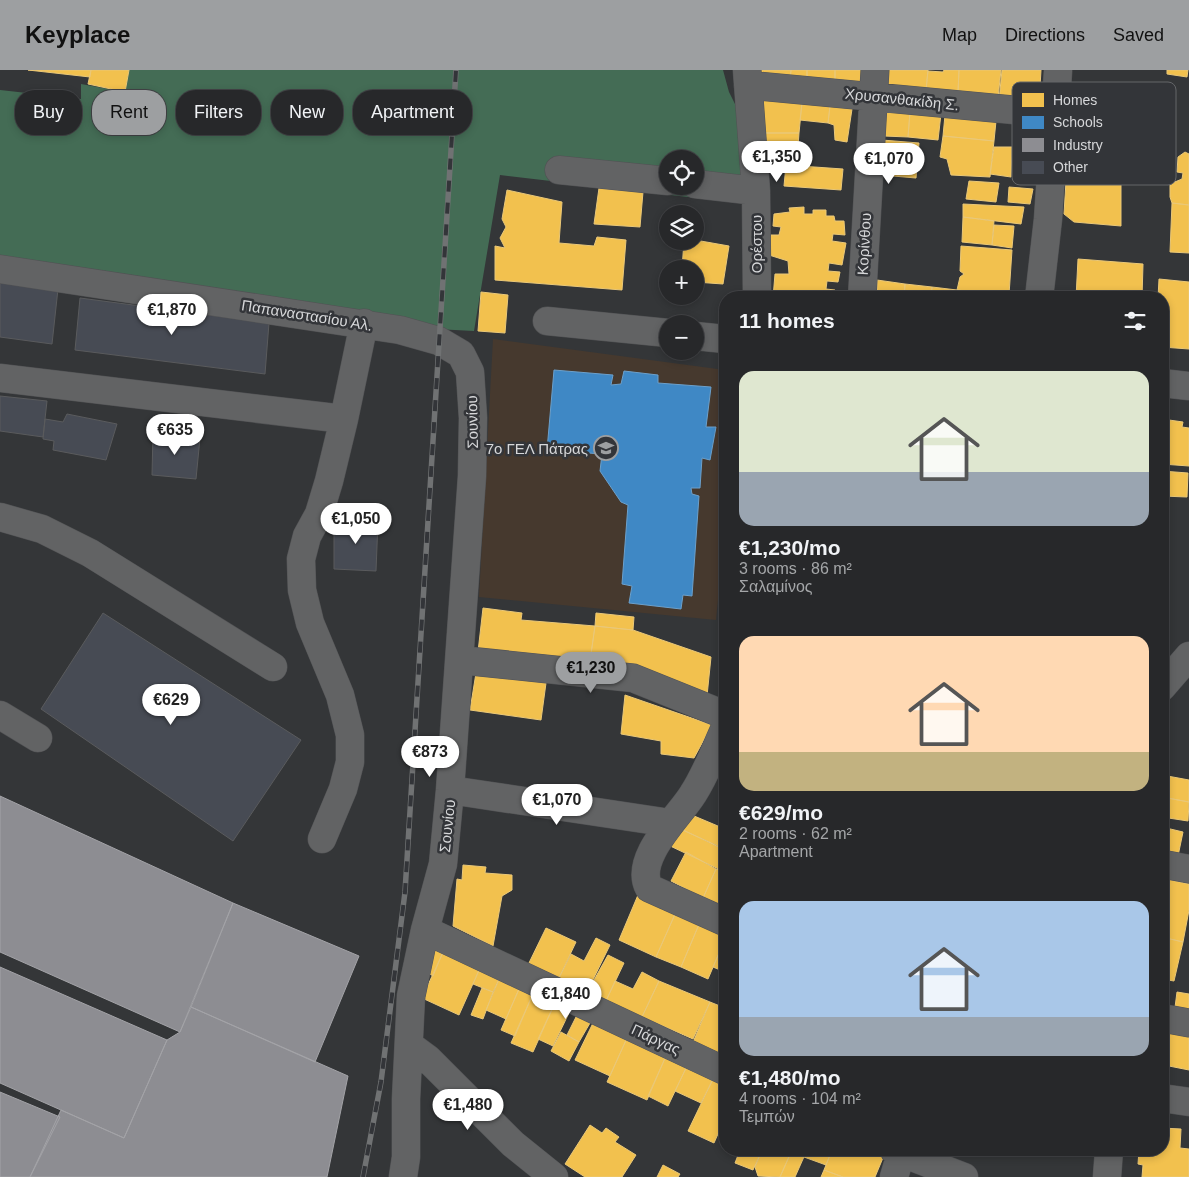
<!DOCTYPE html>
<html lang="en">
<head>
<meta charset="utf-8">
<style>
	:root { --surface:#27282a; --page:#333436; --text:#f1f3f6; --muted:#a4a6a8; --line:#434447; --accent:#9d9fa1 }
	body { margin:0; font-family:Arial,sans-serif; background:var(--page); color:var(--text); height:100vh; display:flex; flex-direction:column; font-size:19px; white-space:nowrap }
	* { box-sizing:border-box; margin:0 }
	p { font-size:16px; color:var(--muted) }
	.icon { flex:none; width:28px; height:28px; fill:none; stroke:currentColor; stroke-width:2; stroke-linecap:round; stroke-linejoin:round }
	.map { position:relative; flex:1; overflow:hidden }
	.drawer { position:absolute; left:719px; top:221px; width:450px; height:865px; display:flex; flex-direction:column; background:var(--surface); border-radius:20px; box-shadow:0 2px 8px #0003,0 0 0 1px var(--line) }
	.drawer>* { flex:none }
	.banner { position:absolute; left:15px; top:20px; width:475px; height:45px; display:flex; gap:10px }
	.controls { position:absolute; left:659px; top:80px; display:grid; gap:10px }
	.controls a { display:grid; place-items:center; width:45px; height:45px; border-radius:50%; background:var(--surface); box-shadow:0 2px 8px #0003,0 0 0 1px var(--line); font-size:25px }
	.price { position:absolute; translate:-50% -42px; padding:0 11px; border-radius:18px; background:#fff; color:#222; font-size:16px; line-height:32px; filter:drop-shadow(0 1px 2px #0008) }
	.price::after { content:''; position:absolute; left:50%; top:30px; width:15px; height:11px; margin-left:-8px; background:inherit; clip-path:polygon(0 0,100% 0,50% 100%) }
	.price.on { background:var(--accent); color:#111 }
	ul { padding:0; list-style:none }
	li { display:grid; align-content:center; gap:10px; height:265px; padding:0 20px }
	li span { display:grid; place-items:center; height:155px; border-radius:15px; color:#555 }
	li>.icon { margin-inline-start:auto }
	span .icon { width:90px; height:90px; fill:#fffc; stroke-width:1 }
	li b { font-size:21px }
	h2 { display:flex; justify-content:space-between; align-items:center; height:60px; padding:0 20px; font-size:21px }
	.chip { padding:0 18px; border-radius:20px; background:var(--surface); box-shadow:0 2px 8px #0003,0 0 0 1px var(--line); font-size:18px; line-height:45px }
	.chip.on { background:var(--accent); color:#111 }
	header { display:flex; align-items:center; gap:30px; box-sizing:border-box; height:70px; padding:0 25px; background:var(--accent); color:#111 }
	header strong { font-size:24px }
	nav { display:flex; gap:28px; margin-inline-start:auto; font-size:18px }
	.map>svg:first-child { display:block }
	.education { fill:#46392e }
	.forest { fill:#446c55; fill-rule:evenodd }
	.homes { fill:#f2c14e; stroke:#eac878 }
	.schools { fill:#3f88c5; stroke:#6ca0cb }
	.industry { fill:#8d8d92; stroke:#a3a3a7 }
	.building { fill:#474b54; stroke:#5a5b5d }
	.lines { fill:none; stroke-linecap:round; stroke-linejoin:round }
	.minor-casing { stroke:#515254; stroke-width:29 }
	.minor { stroke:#626364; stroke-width:28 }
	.rail-casing { stroke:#707273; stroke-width:5.5 }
	.rail { stroke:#333539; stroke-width:4; stroke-dasharray:11; stroke-linecap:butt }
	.labels { text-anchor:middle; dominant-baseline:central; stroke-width:5; stroke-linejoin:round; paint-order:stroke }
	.street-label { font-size:15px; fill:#d6d7d9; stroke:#333539 }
	.poi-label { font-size:15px; fill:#d6d7d9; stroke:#333539; text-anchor:end }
	.key { fill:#333539; stroke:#646669; stroke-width:1 }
	.key-label { font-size:14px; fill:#d6d7d9 }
</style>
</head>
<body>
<header>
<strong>Keyplace</strong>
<nav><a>Map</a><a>Directions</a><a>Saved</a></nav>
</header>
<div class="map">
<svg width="1189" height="1107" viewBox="0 0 1189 1107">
	<rect width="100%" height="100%" fill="#343638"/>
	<path class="education" d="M493 269 725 300V456L716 550 479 527Z"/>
	<path class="forest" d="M129 0H723L729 22 738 40 742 113 739 133 500 105 474 261 416 258 0 192V20L81 29V14L125 22ZM668 89H695V116H668Z"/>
	<path class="homes" d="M28 0H91L90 7Z
		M91 0H129L125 22 88 14Z
		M753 0H791L790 11 753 7Z
		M791 0H807V12L790 11Z
		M807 0H835V14L807 12Z
		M835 0H863V16L835 14Z
		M888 0H928L926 20 888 16Z
		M944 0H959L958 23 926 20 928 1 943 2Z
		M959 0H1001L998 28 958 23Z
		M1002 0H1041L1039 34 999 31Z
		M1167 0H1188L1187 7 1167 4Z
		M762 29 802 33 799 63H765Z
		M802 33 830 36 828 53 800 50Z
		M885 35 910 42 908 67 884 66Z
		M830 36 852 39 847 72 835 70 834 55 828 53Z
		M910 42 941 44 938 70 908 67Z
		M945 45 996 51 994 71 943 66Z
		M1082 61 1120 62 1139 77V104L1121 108V156L1074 152 1064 144 1066 111 1077 109 1079 99 1070 95V77H1080Z
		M765 63H799L797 90H768Z
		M943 66 994 71 990 107 951 105 947 89 940 87Z
		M882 70 919 73 916 108 881 105Z
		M994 77H1012L1011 107 990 104Z
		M1185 82 1189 84V135L1172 133 1170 127V114L1182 109 1183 103 1177 102 1178 87Z
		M786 95 843 99 841 120 784 116Z
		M969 111 999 113 996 132 966 129Z
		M1009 117 1033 119 1030 134 1008 132Z
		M599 118 643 122 640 157 594 154Z
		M507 120 562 132 559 173 594 176 597 167 626 170 622 220 495 210V176L505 178 500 168 506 157 502 149Z
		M1172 133 1189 135V183L1170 182Z
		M963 134 1024 137 1021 154 963 147Z
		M804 137V144H813V140H826V146H834L835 151H844L845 165 833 164 832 171 846 173 842 195 829 193 828 201 840 202 838 212 827 211 826 219 835 220 834 228H773L775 204H789L788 191 769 185V165H779L781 157 773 156 774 144 790 142 789 138Z
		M963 147 994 151 992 175 962 172Z
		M994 155 1014 156 1012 178 992 175Z
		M695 170 729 176 723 214 695 212V199H682L684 171Z
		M961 176 1012 180 1009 225 957 220 960 207 964 204 960 201Z
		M1078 189 1143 194 1142 228H1076Z
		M1159 209 1189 212V279L1162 277V228H1158Z
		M877 210 905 214 904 228H877Z
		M905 214 932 217 931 228H904Z
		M932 217 957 220 956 228H931Z
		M957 220 1002 225V228H956Z
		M481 222 508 225 505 263 478 261Z
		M1162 349 1183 352 1182 357 1189 358V396L1162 394Z
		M1162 401 1188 403 1187 427 1162 426Z
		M483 538 522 543 521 550 595 556 590 591 478 582Z
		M596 543 634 547 633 560 595 556Z
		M595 556 633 560 711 587 707 626 590 591Z
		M476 603 546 613 541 650 470 640Z
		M625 625 712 655 694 688 661 684V671L621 664Z
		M1162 705 1189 710V732L1162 727Z
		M1162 727 1189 732 1188 751 1162 747Z
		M687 743 725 759V779L680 759Z
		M675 756 725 780V802L666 774Z
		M1162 757 1183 762 1178 786 1162 782Z
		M686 782 716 799 703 828 671 811Z
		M463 795 486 797 485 803 512 805V820L502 826 493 876 453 856 457 809 462 810Z
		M716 799 725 802V840L703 828Z
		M1162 808 1189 814V840L1183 872 1162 867Z
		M638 825 676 842 656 887 619 870Z
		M676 842 700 852 681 897 656 887Z
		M700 852 725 863V869L708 909 681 897Z
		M546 858 576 872 557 912 527 897Z
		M1162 867 1183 872 1174 911 1162 909Z
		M596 868 610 875 585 926 557 912 571 884 584 891Z
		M725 869V902L713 897Z
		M429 872 444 880 433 906 425 901Z
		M444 880 480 898 459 945 422 928Z
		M608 885 624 893 605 933 585 926Z
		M480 898 500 907 493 922 473 914Z
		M642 902 659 911 640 951 605 933 615 911 633 919Z
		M500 907 519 919 506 949 486 940Z
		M659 911 710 932 693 969 642 947Z
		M482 918 493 922 483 949 471 945Z
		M519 919 532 926 515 966 501 960Z
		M1177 922 1189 924V947L1174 945Z
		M532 926 554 935 533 982 511 973Z
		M710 932 725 938V969L717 988 691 977Z
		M554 935 569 943 553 976 538 969Z
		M577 945 590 953 579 972 567 965Z
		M593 953 627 968 610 1006 575 990Z
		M561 962 579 972 569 991 551 981Z
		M1170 962 1189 966V1000L1164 995Z
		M627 968 666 986 647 1030 607 1012Z
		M666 986 687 996 668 1036 648 1026Z
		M687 996 713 1009 701 1033 675 1021Z
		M713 1009 725 1014V1048L714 1073 688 1061Z
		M590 1055 602 1063 606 1058 619 1067 615 1072 636 1085 622 1107H585L565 1094Z
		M1162 1058 1181 1059 1180 1078 1189 1079V1107H1142L1143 1095 1138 1094 1139 1080H1162Z
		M740 1080H762L753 1100 735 1093Z
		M762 1080H792L780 1107 758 1106 755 1097Z
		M792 1080H807L795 1107H780Z
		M807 1080H832L826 1095 804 1087Z
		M832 1080H877L885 1083 875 1107H843L824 1100Z
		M663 1095 680 1104 678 1107H657Z
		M824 1100 843 1107H821Z"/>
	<path class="schools" d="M554 300 613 305 611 315 621 314 624 301 658 305V313L711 317 706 357H716L710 390 702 388 700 418H691L692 424 699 426 692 526 683 525 681 539 629 533 632 516 622 514 628 435 621 432 600 401 602 384 547 380Z"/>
	<path class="industry" d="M0 726 233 833 180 962 0 882Z
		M233 833 359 886 315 992 191 937Z
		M0 897 167 970 124 1068 0 1013Z
		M191 937 348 1006 327 1107H30L61 1040 124 1068 167 970 180 962Z
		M0 1022 60 1047 30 1107H0Z"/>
	<path class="building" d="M0 211 58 219 52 274 0 267Z
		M80 228 269 253 265 304 75 280Z
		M0 326 47 331 43 367 0 361Z
		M67 344 117 354 106 390 53 380 54 371 43 369 45 349 63 352Z
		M153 363 200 368 196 409 152 405Z
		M334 450 378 451 376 501 334 499Z
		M103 543 301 670 233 771 41 639Z"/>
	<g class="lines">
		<defs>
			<path id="minor" d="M747 0 756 121 757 228
				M748 15 1056 44
				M559 100 668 111
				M695 114 756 121
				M0 199 400 260 439 271 461 284 470 302 473 348 472 406 450 720 443 794 425 860 411 926 406 1029V1087L403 1107
				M862 228 875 0
				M1039 228 1048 149 1058 1
				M547 251 668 263
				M695 266 725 269
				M0 308 344 349 364 253
				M1162 313 1189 316
				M0 447 42 459 90 483 273 597
				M460 590 633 608 725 645
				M1162 617 1189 586
				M0 645 38 668
				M725 658C715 680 706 704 693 724 679 747 633 788 649 818L725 852
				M450 720 670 753
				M322 769 343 719 350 692V665L340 625 310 553 302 520 301 489 307 466 319 444 329 411 344 349
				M1162 794 1189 799
				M425 860 725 1001
				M1162 948 1189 953
				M409 975 428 989 513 1074 554 1107
				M1162 1028 1189 1032
				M894 1080 964 1107
				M894 1107 902 1080
				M1107 1107 1109 1080"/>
		</defs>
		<use href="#minor" class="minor-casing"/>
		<use href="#minor" class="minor"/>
		<defs>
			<path id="rail" d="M363 1107 381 1012 405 822 456 0"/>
		</defs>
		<use href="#rail" class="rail-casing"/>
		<use href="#rail" class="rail"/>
	</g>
	<defs>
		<symbol id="school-ring" viewBox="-11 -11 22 22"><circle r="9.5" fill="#333539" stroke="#9d9fa1" stroke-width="1.5"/><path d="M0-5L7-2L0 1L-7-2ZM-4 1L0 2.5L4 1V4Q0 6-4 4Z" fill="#9d9fa1"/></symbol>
	</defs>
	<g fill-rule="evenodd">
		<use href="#school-ring" x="592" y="364" width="28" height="28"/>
	</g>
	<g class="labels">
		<g class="street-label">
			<text transform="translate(902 29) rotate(6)">Χρυσανθακίδη Σ.</text>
			<text transform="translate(756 174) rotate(-90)">Ορέστου</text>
			<text transform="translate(864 174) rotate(-87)">Κορίνθου</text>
			<text transform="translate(307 245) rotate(9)">Παπαναστασίου Αλ.</text>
			<text transform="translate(472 352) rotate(-91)">Σουνίου</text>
			<text transform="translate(447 756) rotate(-84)">Σουνίου</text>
			<text transform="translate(656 969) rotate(25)">Πάργας</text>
		</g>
		<g class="poi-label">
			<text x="588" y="378">7ο ΓΕΛ Πάτρας</text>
		</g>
	</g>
	<rect x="1012" y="12" width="164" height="103" rx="8" class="key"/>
	<rect x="1022" y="23" width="22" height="14" fill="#f2c14e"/>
	<rect x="1022" y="46" width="22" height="13" fill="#3f88c5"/>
	<rect x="1022" y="68" width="22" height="14" fill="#8d8d92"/>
	<rect x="1022" y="91" width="22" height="13" fill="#474b54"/>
	<g class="key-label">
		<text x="1053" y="35">Homes</text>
		<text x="1053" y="57">Schools</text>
		<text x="1053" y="80">Industry</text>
		<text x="1053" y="102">Other</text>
	</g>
</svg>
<div class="controls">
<a><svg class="icon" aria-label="locate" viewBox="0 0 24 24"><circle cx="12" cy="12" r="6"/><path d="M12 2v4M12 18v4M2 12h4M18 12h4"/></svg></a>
<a><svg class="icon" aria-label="layers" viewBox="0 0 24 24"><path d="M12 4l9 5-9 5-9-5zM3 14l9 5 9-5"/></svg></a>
<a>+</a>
<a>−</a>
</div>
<b class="price" style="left:777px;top:113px">€1,350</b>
<b class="price" style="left:889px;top:115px">€1,070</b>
<b class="price" style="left:172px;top:266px">€1,870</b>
<b class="price" style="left:175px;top:386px">€635</b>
<b class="price" style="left:356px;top:475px">€1,050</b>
<b class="price on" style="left:591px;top:624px">€1,230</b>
<b class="price" style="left:171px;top:656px">€629</b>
<b class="price" style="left:430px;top:708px">€873</b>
<b class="price" style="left:557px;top:756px">€1,070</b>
<b class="price" style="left:566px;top:950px">€1,840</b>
<b class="price" style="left:468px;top:1061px">€1,480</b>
<div class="banner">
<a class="chip">Buy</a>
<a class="chip on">Rent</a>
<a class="chip">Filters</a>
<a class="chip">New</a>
<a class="chip">Apartment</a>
</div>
<section class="drawer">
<h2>11 homes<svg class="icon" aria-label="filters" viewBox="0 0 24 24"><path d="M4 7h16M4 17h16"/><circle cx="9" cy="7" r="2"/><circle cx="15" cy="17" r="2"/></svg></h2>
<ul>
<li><span style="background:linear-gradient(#dfe7d0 65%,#9aa5b1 0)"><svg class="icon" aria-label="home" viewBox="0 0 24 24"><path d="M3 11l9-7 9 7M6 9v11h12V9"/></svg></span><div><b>€1,230/mo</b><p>3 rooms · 86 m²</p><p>Σαλαμίνος</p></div></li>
<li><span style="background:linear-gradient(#ffd9b3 75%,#c2b280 0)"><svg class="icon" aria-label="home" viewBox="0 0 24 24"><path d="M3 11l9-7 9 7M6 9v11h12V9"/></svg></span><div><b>€629/mo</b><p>2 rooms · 62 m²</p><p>Apartment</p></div></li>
<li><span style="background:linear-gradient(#a9c7e8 75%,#9aa5b1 0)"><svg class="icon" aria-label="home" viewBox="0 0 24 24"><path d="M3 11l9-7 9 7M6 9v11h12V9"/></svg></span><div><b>€1,480/mo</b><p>4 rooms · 104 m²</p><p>Τεμπών</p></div></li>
</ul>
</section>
</div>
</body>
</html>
